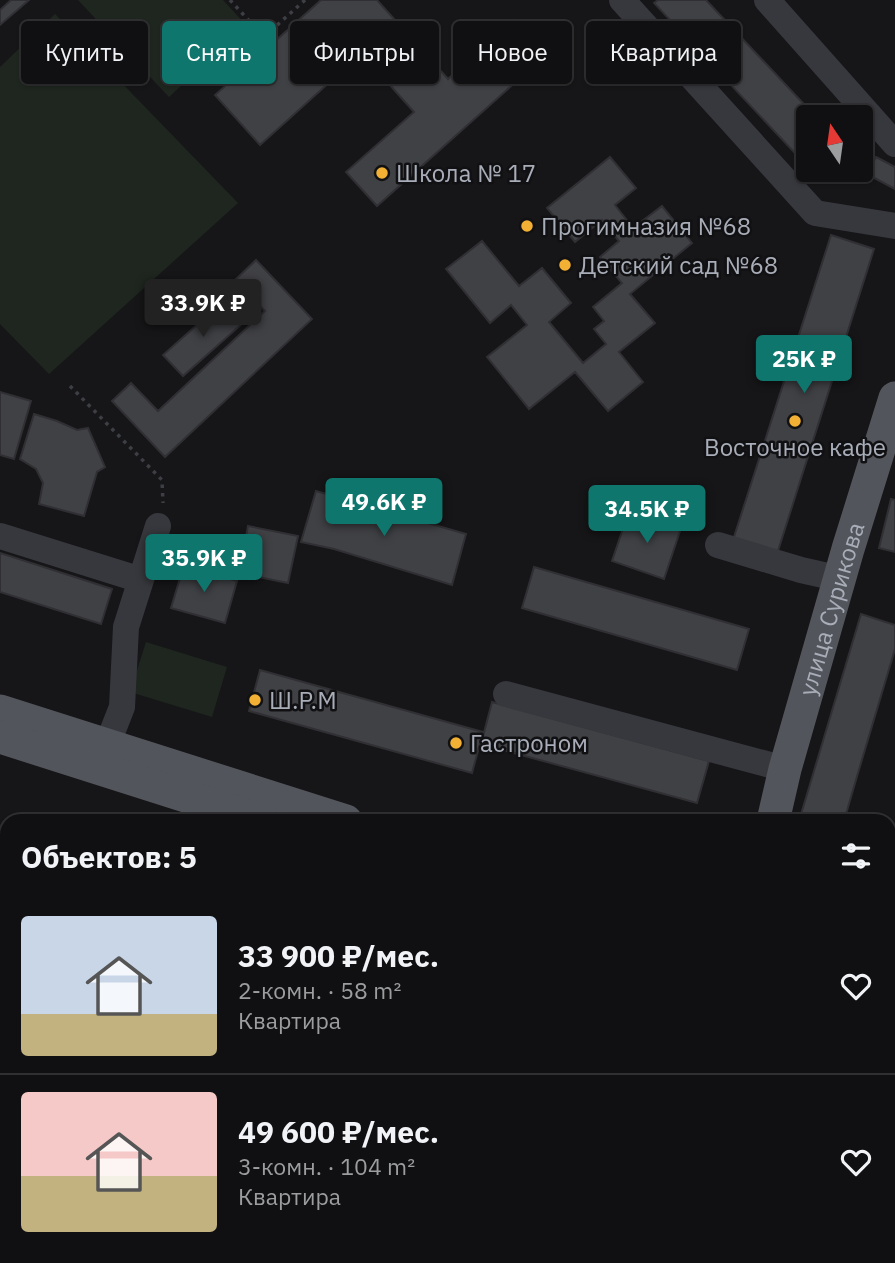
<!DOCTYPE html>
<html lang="ru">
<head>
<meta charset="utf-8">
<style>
	:root { --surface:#101012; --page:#19191b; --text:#f1f3f6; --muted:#9c9d9f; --line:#303032; --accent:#0f766e }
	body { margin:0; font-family:"IBM Plex Sans",sans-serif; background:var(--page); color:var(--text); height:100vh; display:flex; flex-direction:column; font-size:26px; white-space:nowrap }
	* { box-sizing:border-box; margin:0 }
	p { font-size:23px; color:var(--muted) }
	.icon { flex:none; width:38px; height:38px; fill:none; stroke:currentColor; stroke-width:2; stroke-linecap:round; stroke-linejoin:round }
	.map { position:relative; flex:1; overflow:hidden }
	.side { position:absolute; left:0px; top:814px; width:896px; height:450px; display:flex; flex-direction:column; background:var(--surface); border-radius:21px 21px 0 0; box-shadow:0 2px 5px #0004,0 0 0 2px var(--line) }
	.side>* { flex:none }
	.top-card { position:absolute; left:21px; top:21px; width:854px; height:63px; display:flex; gap:14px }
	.needle { width:46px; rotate:347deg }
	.fabs { position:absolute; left:796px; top:105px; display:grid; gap:14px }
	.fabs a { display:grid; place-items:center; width:77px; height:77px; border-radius:7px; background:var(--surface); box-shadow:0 2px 5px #0004,0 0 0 2px var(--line); font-size:35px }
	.price { position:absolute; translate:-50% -60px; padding:0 16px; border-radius:7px; background:var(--accent); color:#fff; font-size:23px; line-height:46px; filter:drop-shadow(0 2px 4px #0008) }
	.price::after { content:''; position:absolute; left:50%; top:42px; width:21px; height:16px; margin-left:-10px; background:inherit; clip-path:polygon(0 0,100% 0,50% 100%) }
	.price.on { background:#222; color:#fff }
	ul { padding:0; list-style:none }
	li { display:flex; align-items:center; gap:21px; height:175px; padding:0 21px }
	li+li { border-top:2px solid var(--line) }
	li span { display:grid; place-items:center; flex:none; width:196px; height:140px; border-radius:7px; color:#555 }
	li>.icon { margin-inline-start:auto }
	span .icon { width:84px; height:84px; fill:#fffc; stroke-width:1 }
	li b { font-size:30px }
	h2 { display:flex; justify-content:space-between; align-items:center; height:84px; padding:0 21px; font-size:30px }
	.chip { padding:0 24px; border-radius:7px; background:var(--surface); box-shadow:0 2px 5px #0004,0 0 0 2px var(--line); font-size:24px; line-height:63px }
	.chip.on { background:var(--accent); color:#fff }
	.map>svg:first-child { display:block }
	.green { fill:#1e261f }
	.building { fill:#404145; stroke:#303034; stroke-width:2 }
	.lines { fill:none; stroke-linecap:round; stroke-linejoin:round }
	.path { stroke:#3d3f44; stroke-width:3.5; stroke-dasharray:3.5 5; stroke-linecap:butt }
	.minor { stroke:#37383d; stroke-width:26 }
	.major { stroke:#53555c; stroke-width:33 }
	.poi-dot { fill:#f2b134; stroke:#111113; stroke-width:2.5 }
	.labels { text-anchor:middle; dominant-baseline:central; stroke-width:5; stroke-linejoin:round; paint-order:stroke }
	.poi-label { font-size:24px; fill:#a8adb8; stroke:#111113; text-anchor:start }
	.street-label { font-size:24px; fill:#a8adb8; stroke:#111113 }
</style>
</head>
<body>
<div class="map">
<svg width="895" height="1263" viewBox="0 0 895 1263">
	<rect width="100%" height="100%" fill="#161618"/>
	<path class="green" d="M78 0H223L246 25 169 97Z
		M55 14 238 203 49 374 0 324V67Z
		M146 642 227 667 212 717 130 692Z"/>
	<path class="building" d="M11 0H29L0 25V10Z
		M321 0H377L448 79 514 20 546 55 377 206 346 172 414 112 347 37 338 46 352 62 260 145 215 95Z
		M658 0H706L816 117H808V167L654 3Z
		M610 157 636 188 615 205 633 228 662 206 692 243 630 294 655 323 619 352 643 382 608 411 575 372 529 409 487 357 527 325 511 305 490 323 446 269 482 241 519 286 542 268 571 303 549 322 583 363 606 344 594 329 604 321 593 307 622 283 600 257 619 241 602 220 575 242 547 208Z
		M876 157 895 167V189L867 174Z
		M831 235 874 249 777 554 733 540Z
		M256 260 312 319 165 457 112 401 131 383 158 411 265 311 235 280Z
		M224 301 243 323 183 376 163 355Z
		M0 392 31 401 14 459 0 455Z
		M34 414 57 421 77 430 88 428 105 467 97 472 84 516 39 504 43 483 36 469 20 459Z
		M316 491 466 534 452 585 334 549 301 542Z
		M891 499 895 500V552L879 548Z
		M629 511 681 528 664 579 612 561Z
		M248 526 298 536 288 583 239 573Z
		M0 553 112 589 101 624 0 592Z
		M184 565 237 581 225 623 171 608Z
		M534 567 749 629 737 670 522 608Z
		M861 614 895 625V649L858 773 844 821H799Z
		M260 670 483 732 472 773 249 711Z
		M492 702 709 761 697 803 481 744Z
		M126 815 144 821H124Z
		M889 858 895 860V902L889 900Z
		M0 913 7 914V957H0Z
		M0 1052 7 1054V1095L0 1093Z
		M889 1191 895 1193V1225L889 1241Z
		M889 1246 895 1248V1263H860L862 1256H889Z
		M183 1256H196L219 1263H181Z
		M427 1256H465L464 1263H439L426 1259Z
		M534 1256H577L575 1263H540L533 1260Z
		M679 1256H715L713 1263H677Z
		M759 1256H779L802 1263H757Z"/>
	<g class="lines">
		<path class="path" d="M230 0 264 37 305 0
			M70 386 162 480 163 503"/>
		<path class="minor" d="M622 0 815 213 895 226
			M767 0 895 144
			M0 536 141 580
			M718 545 801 570 841 579
			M506 694 785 769
			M100 763 122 707 126 627 158 526
			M889 938 895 940
			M0 997H7
			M889 1076 895 1078
			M18 1263 20 1256
			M251 1263 253 1256
			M502 1263 504 1256
			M728 1263 730 1256"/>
		<g class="major">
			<path d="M0 711 346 821"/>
			<path d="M0 737 264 821"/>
			<path id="s1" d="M773 821 785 769 848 549 895 398"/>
			<path d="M889 978 895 980"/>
			<path d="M889 1013 895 1015"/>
		</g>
	</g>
	<g class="poi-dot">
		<circle cx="382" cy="173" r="7"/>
		<circle cx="527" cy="226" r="7"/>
		<circle cx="565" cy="265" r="7"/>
		<circle cx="795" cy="421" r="7"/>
		<circle cx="255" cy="700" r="7"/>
		<circle cx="456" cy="743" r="7"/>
	</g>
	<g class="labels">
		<g class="poi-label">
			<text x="396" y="173">Школа № 17</text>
			<text x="541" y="226">Прогимназия №68</text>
			<text x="579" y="265">Детский сад №68</text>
			<text x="795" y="447" text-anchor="middle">Восточное кафе</text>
			<text x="269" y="700">Ш.Р.М</text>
			<text x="470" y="743">Гастроном</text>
		</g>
		<g class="street-label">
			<text stroke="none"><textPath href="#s1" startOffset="220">улица Сурикова</textPath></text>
		</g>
	</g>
</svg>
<div class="fabs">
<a><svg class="needle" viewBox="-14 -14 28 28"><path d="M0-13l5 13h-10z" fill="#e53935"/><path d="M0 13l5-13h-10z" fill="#9c9d9f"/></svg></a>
</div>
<b class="price on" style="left:203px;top:339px">33.9K ₽</b>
<b class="price" style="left:804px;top:395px">25K ₽</b>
<b class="price" style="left:384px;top:538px">49.6K ₽</b>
<b class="price" style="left:647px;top:545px">34.5K ₽</b>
<b class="price" style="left:204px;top:594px">35.9K ₽</b>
<div class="top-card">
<a class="chip">Купить</a>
<a class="chip on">Снять</a>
<a class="chip">Фильтры</a>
<a class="chip">Новое</a>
<a class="chip">Квартира</a>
</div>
<section class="side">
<h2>Объектов: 5<svg class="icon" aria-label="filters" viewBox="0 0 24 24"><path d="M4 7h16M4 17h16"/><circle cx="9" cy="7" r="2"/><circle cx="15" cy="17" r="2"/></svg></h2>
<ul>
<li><span style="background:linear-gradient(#c9d6e8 70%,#c2b280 0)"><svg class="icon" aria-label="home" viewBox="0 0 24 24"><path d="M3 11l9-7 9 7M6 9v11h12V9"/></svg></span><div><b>33 900 ₽/мес.</b><p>2-комн. · 58 m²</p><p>Квартира</p></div><svg class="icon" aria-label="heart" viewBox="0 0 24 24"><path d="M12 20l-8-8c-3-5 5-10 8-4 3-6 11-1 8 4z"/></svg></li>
<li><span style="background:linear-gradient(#f6c9c9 60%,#c2b280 0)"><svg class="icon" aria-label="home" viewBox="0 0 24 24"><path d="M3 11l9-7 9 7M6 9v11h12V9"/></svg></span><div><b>49 600 ₽/мес.</b><p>3-комн. · 104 m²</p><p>Квартира</p></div><svg class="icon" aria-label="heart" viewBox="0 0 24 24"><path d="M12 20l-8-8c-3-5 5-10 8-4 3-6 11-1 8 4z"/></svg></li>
</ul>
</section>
</div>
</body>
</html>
